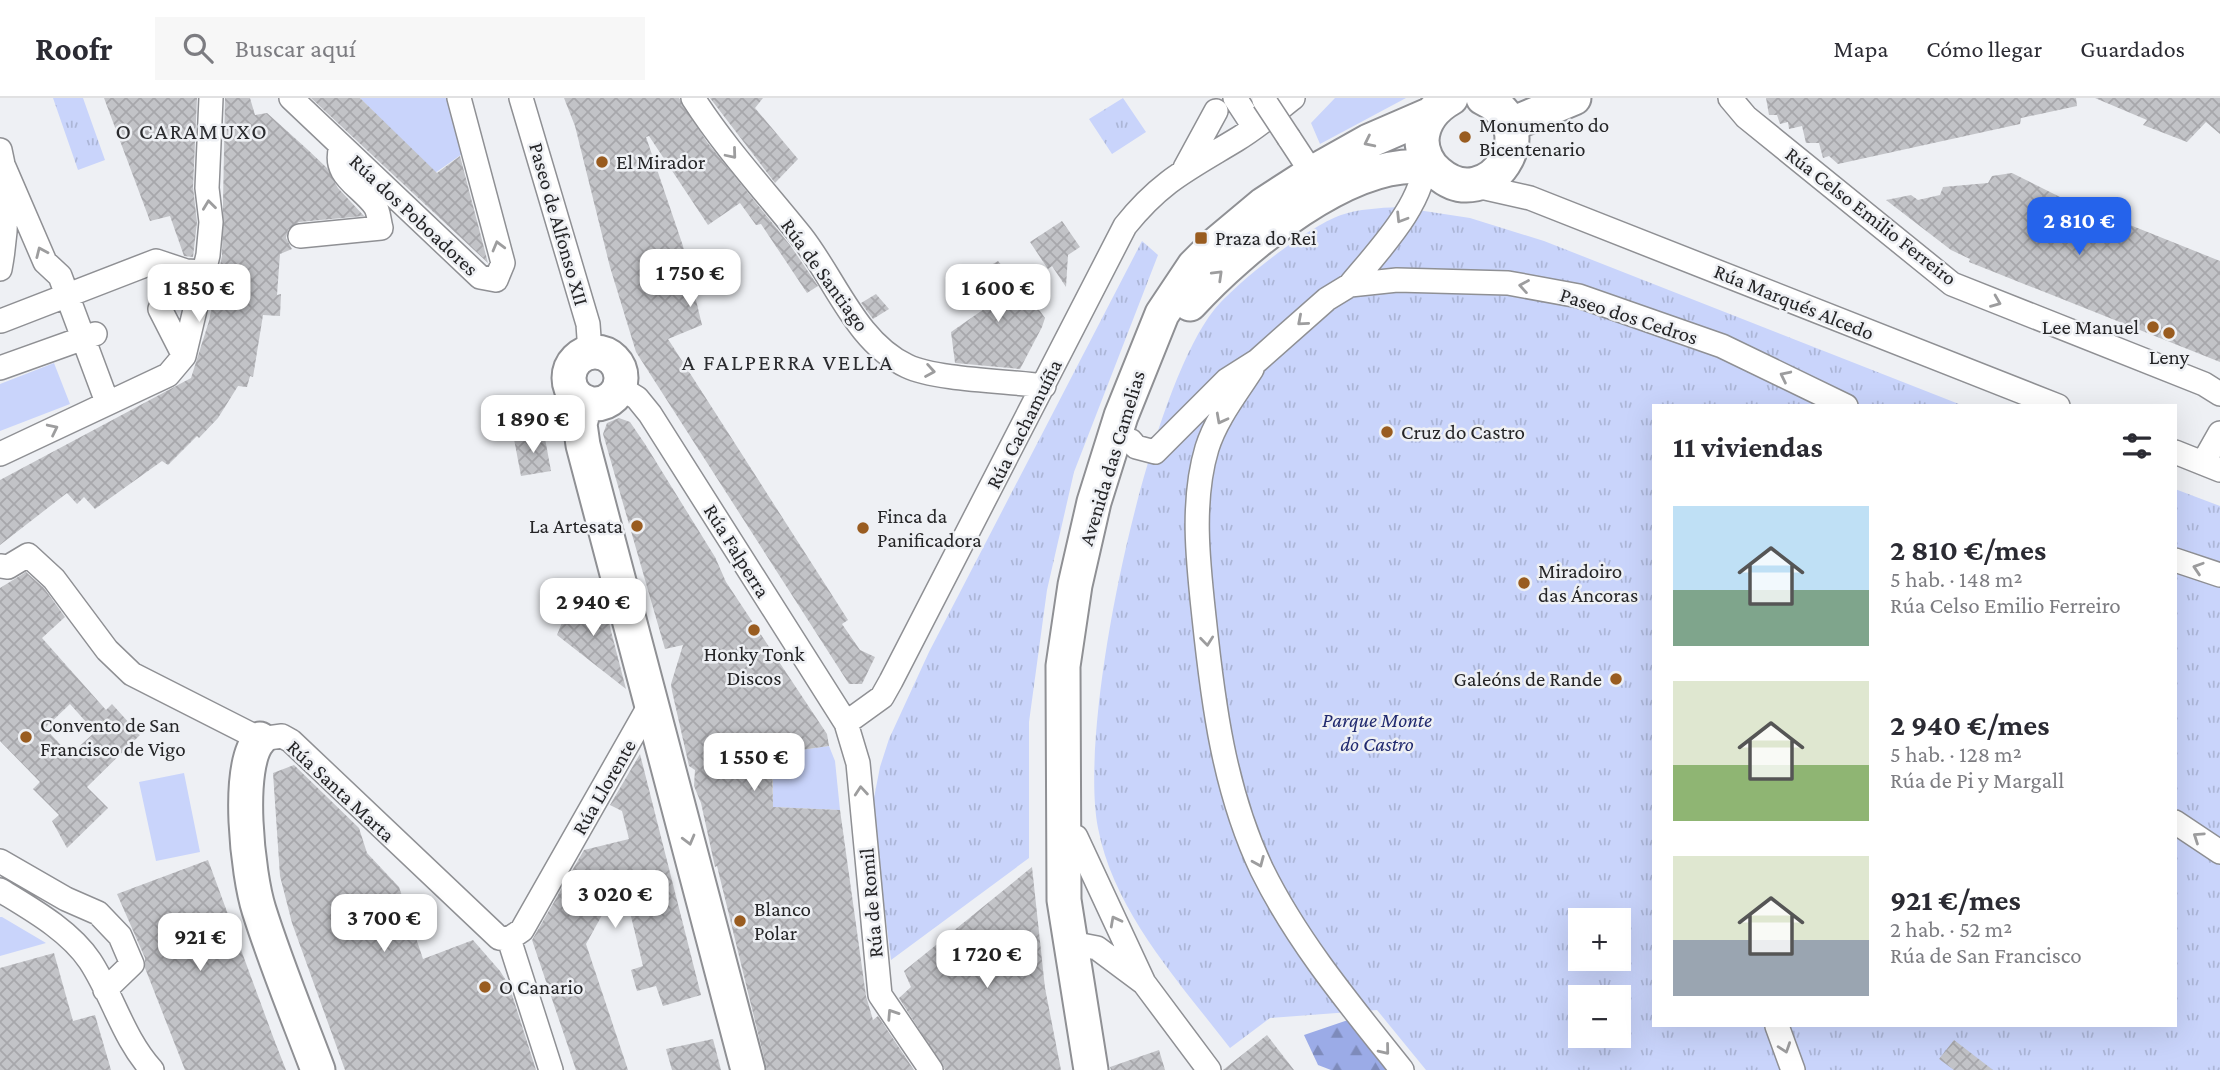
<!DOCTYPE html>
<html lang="es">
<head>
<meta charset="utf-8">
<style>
	:root { --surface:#fff; --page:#f7f7f7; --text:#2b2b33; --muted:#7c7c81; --line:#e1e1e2; --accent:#2563eb }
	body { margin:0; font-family:"Crimson Pro",serif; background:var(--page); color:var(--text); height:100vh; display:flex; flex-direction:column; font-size:26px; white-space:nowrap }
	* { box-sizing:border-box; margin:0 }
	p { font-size:23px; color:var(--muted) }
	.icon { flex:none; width:38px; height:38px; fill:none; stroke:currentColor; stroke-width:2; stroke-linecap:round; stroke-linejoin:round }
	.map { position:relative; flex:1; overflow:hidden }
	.details { position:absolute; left:1652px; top:306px; width:525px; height:623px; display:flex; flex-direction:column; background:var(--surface); border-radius:0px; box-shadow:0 7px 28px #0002 }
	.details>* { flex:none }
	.fabs { position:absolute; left:1568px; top:810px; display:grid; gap:14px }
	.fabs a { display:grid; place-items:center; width:63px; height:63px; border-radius:0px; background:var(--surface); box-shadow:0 7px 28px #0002; font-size:35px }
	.price { position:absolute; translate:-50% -60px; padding:0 16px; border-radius:14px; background:#fff; color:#222; font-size:23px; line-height:46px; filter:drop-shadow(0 2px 4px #0008) }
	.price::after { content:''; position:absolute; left:50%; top:42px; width:21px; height:16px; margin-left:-10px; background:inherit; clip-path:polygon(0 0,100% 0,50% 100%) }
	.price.selected { background:var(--accent); color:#fff }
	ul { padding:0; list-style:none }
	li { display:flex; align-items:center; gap:21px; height:175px; padding:0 21px }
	li span { display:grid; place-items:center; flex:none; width:196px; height:140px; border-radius:0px; color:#555 }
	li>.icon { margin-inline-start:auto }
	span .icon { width:84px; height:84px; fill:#fffc; stroke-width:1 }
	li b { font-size:30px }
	h2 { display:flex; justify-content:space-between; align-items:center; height:84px; padding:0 21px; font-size:30px }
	header { display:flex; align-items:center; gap:42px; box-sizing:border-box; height:98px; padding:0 35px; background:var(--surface); border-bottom:2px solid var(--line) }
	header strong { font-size:33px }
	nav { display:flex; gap:38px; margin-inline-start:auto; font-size:24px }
	.search { width:490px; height:63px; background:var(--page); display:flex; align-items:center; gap:18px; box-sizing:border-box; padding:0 24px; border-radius:0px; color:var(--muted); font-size:26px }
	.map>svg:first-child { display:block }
	.green { fill:#c9d4fb }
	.forest { fill:url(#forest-firs) }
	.park { fill:url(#park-tufts); fill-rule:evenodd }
	.building { fill:url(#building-cross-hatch); fill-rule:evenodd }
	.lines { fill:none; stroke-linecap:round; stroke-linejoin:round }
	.street-casing { stroke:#8f9094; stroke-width:26 }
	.secondary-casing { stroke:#8f9094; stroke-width:37 }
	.street { stroke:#fff; stroke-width:23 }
	.secondary { stroke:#fff; stroke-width:33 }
	.street-bridge-casing { stroke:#8f9094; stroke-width:26; stroke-linecap:butt }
	.street-bridge { stroke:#fff; stroke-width:23 }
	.oneway { stroke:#9d9d9e }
	.poi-dot { fill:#995c20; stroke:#eef0f4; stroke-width:2.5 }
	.labels { text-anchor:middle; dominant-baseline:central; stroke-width:5; stroke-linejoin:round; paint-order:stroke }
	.poi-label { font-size:21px; fill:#252527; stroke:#eef0f4; text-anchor:start }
	.street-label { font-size:21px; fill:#252527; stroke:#eef0f4 }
	.park-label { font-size:21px; font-style:italic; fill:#212a6f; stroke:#eef0f4 }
	.neighbourhood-label { font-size:23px; letter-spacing:2px; fill:#2b2c2f; stroke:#eef0f4 }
</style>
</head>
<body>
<header>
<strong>Roofr</strong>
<div class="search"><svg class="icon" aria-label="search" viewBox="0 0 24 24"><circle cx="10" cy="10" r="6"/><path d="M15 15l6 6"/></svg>Buscar aquí</div>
<nav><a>Mapa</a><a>Cómo llegar</a><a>Guardados</a></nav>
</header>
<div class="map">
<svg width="2220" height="972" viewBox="0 0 2220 972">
	<defs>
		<pattern id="forest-firs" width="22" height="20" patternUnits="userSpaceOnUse" patternTransform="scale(1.75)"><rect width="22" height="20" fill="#9babe7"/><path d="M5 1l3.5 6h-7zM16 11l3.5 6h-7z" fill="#7e8bbb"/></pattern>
		<pattern id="park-tufts" width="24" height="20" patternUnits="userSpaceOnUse" patternTransform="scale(1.75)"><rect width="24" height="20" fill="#c9d4fb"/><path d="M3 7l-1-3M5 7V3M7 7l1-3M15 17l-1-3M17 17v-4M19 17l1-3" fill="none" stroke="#acb6d7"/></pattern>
		<pattern id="building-cross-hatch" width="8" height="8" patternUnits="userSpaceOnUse" patternTransform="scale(1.75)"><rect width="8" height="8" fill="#c2c3c7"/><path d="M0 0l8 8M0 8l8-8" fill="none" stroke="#a7a7ab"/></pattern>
	</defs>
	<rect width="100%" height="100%" fill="#eef0f4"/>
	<path class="green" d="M360 0H448L465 54 435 75Z
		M1335 0H1406L1320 46 1311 25Z
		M54 265 70 306 0 333V286Z
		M829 648 835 663 840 712 773 709V673H781L779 655Z
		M184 675 200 754 156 763 139 684Z
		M0 819H2L46 845 0 858Z"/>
	<path class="forest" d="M1348 922 1390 972H1331L1318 967 1304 937Z"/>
	<path class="park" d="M53 0H83L105 62 78 72Z
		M1123 0 1146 34 1112 56 1089 21Z
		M1398 109 1470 120 1544 143 1964 308H1654V928H2175V391L2220 408V972H1426L1377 912 1270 920 1230 950C1180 885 1114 814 1098 730 1077 624 1147 296 1214 212 1237 184 1307 129 1341 117 1359 111 1379 110 1398 109ZM1580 822H1619V861H1580ZM1580 900H1619V938H1580Z
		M1142 143 1158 157 1074 374 1047 492 1029 624V760L891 862 872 710 880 669 889 641 929 554Z"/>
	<path class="building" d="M104 0H197L193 89 197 124 193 159 184 158 170 118 150 123Z
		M225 0H250L255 17 267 15 307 51 327 70 338 90 364 118 299 124 288 132 286 140 292 151 280 156 277 197 281 196 280 218 263 217 253 279 250 278 247 289 238 288 218 320 199 340 197 338 168 367 162 363 95 411 84 399 77 406 67 395 0 447V382L191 280 209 223 222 158Z
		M311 0H360L437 75 460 58 488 165Z
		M564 0H679L707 44 790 147 818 188 807 195 761 126 756 127 740 105 708 127 649 38 646 39 683 148 702 227 668 241 848 522 842 526 860 552 875 559 862 586H849L636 254 610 169 575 28Z
		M710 0H763L755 10 798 61 775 85Z
		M1766 0H2076L2077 8 2021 20 2020 26 1838 66 1829 58 1823 60 1819 45H1806L1802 28 1789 31 1788 24 1780 26 1777 17H1769Z
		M2095 0H2220V36L2206 24 2187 44 2143 27 2147 22Z
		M2012 75 2060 99 2220 163V264L1969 164 1970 161 1951 152 1886 102 1911 97 1918 102 1940 97 1943 89 1988 85 1992 78Z
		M1062 123 1080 149 1068 157 1066 189 1052 168 1048 171 1030 144Z
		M998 163 1040 213 1045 220 1042 229 1020 271 955 265 951 234 987 209 972 178Z
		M876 196 889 211 873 221 861 205Z
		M619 320 630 324 645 346 715 459 726 484 827 636 829 648 772 656 773 709 840 712 866 898 873 922 878 918 914 972H767L717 768 715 769 701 705 694 688 695 672 689 668 672 593 671 586 683 547 665 551 603 336 607 325Z
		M544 335 551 373 521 378 514 341Z
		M26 474 44 490 65 519 42 540 106 612 112 606 140 637 87 689 108 710 67 750 52 723 59 717 33 691 40 684 0 643V490ZM70 606 95 634 70 657 45 630Z
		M604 503 611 533 626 591 557 537 567 512Z
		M640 656 701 897 663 908 656 888 637 893 631 872 643 868 622 781 586 846 628 972H576L532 842 584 752 629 741 622 713 610 707Z
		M294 667 359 730 367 755 399 789 423 861 473 842 500 873 509 887 536 972H345L292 825 280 778 273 675Z
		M208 762 275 944 286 972H185L145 870V860L117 796Z
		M1032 769 1045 890 1061 972H945L899 900 911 889 904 873Z
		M54 855 73 923 95 917 111 972H0V870Z
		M1267 937 1294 972H1223Z
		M713 941 721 972H672L666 951Z
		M1954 942 1993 972H1954L1939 961Z
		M1159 952 1165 972H1111L1110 969Z"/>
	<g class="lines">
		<defs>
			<path id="street" d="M291 0 480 179 496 182 503 165 459 0
				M521 0 588 226 590 254
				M693 0C725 50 764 92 801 138 835 181 856 244 907 268 936 282 1009 283 1044 288
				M1235 0 1254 29
				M1730 0 1746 19 1952 186 2204 286 2220 296
				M1289 40 1312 75
				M0 52C9 88 7 134 0 171
				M4 69 45 164 60 178 107 304
				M1185 70 1216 13
				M1472 87 1530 100 2058 308
				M300 138 381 130C379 123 379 114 375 108 360 87 332 78 341 49
				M1350 187C1378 153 1427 103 1425 58
				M160 211 184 258
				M1 223 156 163 186 173 203 174
				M0 270 95 236
				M1252 271C1236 296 1216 321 1207 350 1191 403 1198 464 1204 519 1213 605 1224 692 1262 772 1298 845 1351 908 1402 972
				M619 289 637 300 650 316 846 625 858 665 880 897 931 972
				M1131 343 1136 349 1155 354 1227 282 1257 263 1327 201 1350 187 1397 182 1508 185 1579 198 1722 248 1846 308
				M2175 354 2220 372
				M0 356 168 277 184 258 208 157 211 124 207 90 211 0
				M2203 365 2220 335
				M2175 462 2220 477
				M0 468 8 469 28 457 54 481 107 552 132 576 260 641 282 638 291 643 499 840 509 841 522 832 651 605
				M846 625 882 599 891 583 1125 128C1161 83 1188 71 1236 42 1256 30 1275 14 1293 0
				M2175 724 2220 754
				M1076 739 1144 885
				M0 763 66 801 98 815 120 838 132 866 105 892
				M0 792C31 811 69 832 90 863 113 898 123 940 152 972
				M509 841 551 972
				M1071 845 1097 850 1144 885 1209 972
				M1777 928 1793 972"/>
			<path id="secondary" d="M1451 0C1435 9 1423 22 1422 42 1422 54 1428 67 1438 75 1488 119 1549 30 1483 0
				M1511 33 1519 23 1574 0
				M1190 206C1240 151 1354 55 1432 70
				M569 280a26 26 0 1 1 52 0a26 26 0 1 1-52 0Z
				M586 304 580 326 583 347 748 972
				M260 641C235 667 248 778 259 812 276 866 298 919 318 972
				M1091 972 1064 802 1063 568 1075 487 1094 404 1121 318 1162 216 1194 168 1215 147 1264 106 1312 75 1369 43 1429 17"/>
		</defs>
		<use href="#street" class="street-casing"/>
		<use href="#secondary" class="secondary-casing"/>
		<use href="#street" class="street"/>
		<use href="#secondary" class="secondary"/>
		<defs>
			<path id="street-bridge" d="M1264 2 1289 40"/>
		</defs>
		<use href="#street-bridge" class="street-bridge-casing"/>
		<use href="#street-bridge" class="street-bridge"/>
	</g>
	<defs><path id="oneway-chevron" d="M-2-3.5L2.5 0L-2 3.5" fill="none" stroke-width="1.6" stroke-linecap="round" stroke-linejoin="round" transform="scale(1.75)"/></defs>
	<g class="oneway">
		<use href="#oneway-chevron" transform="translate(1369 44) rotate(154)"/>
		<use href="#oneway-chevron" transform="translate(732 56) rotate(50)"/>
		<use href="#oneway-chevron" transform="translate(209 107) rotate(-97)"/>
		<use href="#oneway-chevron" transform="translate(1401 120) rotate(122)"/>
		<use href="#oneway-chevron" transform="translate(498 148) rotate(-105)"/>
		<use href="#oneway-chevron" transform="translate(41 154) rotate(-114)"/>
		<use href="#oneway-chevron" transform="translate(1218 177) rotate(-44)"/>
		<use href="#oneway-chevron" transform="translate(1524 188) rotate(-170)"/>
		<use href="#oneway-chevron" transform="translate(1996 204) rotate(22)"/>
		<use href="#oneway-chevron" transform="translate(1302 223) rotate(139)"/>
		<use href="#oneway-chevron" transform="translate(930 273) rotate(10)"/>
		<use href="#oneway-chevron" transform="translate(1785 278) rotate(-154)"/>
		<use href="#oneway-chevron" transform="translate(1221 321) rotate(118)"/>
		<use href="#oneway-chevron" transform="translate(53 331) rotate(-26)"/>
		<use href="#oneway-chevron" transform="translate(2198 470) rotate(-162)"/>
		<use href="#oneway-chevron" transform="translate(1207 543) rotate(84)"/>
		<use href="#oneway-chevron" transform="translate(861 693) rotate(-95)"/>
		<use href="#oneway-chevron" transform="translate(2198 739) rotate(-146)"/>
		<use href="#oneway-chevron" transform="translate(689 742) rotate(75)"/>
		<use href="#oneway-chevron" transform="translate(1259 764) rotate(67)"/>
		<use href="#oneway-chevron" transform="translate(1115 823) rotate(-118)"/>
		<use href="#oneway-chevron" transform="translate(892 916) rotate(-123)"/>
		<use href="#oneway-chevron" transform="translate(1785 950) rotate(71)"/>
		<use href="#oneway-chevron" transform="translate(1385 952) rotate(51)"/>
	</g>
	<g class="poi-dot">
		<circle cx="1465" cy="39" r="7"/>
		<circle cx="602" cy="64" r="7"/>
		<rect x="1194" y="133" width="14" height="14" rx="3.5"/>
		<circle cx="2153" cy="229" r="7"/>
		<circle cx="2169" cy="235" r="7"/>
		<circle cx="1387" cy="334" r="7"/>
		<circle cx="637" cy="428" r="7"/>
		<circle cx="863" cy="430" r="7"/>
		<circle cx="1524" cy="485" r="7"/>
		<circle cx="754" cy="532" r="7"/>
		<circle cx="1616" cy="581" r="7"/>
		<circle cx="26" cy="639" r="7"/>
		<circle cx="740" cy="823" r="7"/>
		<circle cx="485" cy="889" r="7"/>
	</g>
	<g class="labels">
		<g class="poi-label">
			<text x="1479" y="27">Monumento do<tspan x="1479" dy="24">Bicentenario</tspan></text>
			<text x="616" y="64">El Mirador</text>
			<text x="1215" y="140">Praza do Rei</text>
			<text x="2139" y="229" text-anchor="end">Lee Manuel</text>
			<text x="2169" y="259" text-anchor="middle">Leny</text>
			<text x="1401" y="334">Cruz do Castro</text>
			<text x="877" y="418">Finca da<tspan x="877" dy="24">Panificadora</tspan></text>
			<text x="623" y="428" text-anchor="end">La Artesata</text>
			<text x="1538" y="473">Miradoiro<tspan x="1538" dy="24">das Áncoras</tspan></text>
			<text x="754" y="556" text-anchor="middle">Honky Tonk<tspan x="754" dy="24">Discos</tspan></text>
			<text x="1602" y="581" text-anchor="end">Galeóns de Rande</text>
			<text x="40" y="627">Convento de San<tspan x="40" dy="24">Francisco de Vigo</tspan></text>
			<text x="754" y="811">Blanco<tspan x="754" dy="24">Polar</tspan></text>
			<text x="499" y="889">O Canario</text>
		</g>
		<g class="street-label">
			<text transform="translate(414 117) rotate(43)">Rúa dos Poboadores</text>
			<text transform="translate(1871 118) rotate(38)">Rúa Celso Emilio Ferreiro</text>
			<text transform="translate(559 126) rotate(74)">Paseo de Alfonso XII</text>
			<text transform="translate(825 177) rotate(54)">Rúa de Santiago</text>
			<text transform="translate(1794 204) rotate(22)">Rúa Marqués Alcedo</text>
			<text transform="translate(1629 218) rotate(18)">Paseo dos Cedros</text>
			<text transform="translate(1024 326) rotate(-63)">Rúa Cachamuíña</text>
			<text transform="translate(1112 360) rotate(-73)">Avenida das Camelias</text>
			<text transform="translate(737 453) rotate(58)">Rúa Falperra</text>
			<text transform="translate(604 689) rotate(-60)">Rúa Llorente</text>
			<text transform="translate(341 693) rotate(43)">Rúa Santa Marta</text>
			<text transform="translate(871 805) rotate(-95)">Rúa de Romil</text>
		</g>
		<g class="park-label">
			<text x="1377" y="622">Parque Monte<tspan x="1377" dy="24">do Castro</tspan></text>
		</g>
		<g class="neighbourhood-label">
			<text x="192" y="33">O CARAMUXO</text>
			<text x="788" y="264">A FALPERRA VELLA</text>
		</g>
	</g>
</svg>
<div class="fabs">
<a>+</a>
<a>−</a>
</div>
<b class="price selected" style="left:2079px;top:159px">2 810 €</b>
<b class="price" style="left:690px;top:211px">1 750 €</b>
<b class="price" style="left:199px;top:226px">1 850 €</b>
<b class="price" style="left:998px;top:226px">1 600 €</b>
<b class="price" style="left:533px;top:357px">1 890 €</b>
<b class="price" style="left:593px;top:540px">2 940 €</b>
<b class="price" style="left:754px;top:695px">1 550 €</b>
<b class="price" style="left:615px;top:832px">3 020 €</b>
<b class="price" style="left:384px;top:856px">3 700 €</b>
<b class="price" style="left:200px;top:875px">921 €</b>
<b class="price" style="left:987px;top:892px">1 720 €</b>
<section class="details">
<h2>11 viviendas<svg class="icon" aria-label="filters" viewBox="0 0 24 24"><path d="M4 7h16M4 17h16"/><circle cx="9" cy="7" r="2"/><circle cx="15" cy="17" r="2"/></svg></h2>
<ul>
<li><span style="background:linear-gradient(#bfe0f5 60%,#7fa58c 0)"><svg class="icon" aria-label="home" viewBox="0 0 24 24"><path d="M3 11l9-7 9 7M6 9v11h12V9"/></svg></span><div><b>2 810 €/mes</b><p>5 hab. · 148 m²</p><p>Rúa Celso Emilio Ferreiro</p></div></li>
<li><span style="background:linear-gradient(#dfe7d0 60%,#8fb573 0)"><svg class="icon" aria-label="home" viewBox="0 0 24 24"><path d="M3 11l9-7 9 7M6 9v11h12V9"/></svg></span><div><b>2 940 €/mes</b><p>5 hab. · 128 m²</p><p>Rúa de Pi y Margall</p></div></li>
<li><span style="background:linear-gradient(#dfe7d0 60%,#9aa5b1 0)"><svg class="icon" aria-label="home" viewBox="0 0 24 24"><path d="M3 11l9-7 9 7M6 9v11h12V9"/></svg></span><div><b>921 €/mes</b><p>2 hab. · 52 m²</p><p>Rúa de San Francisco</p></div></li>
</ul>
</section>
</div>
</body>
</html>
